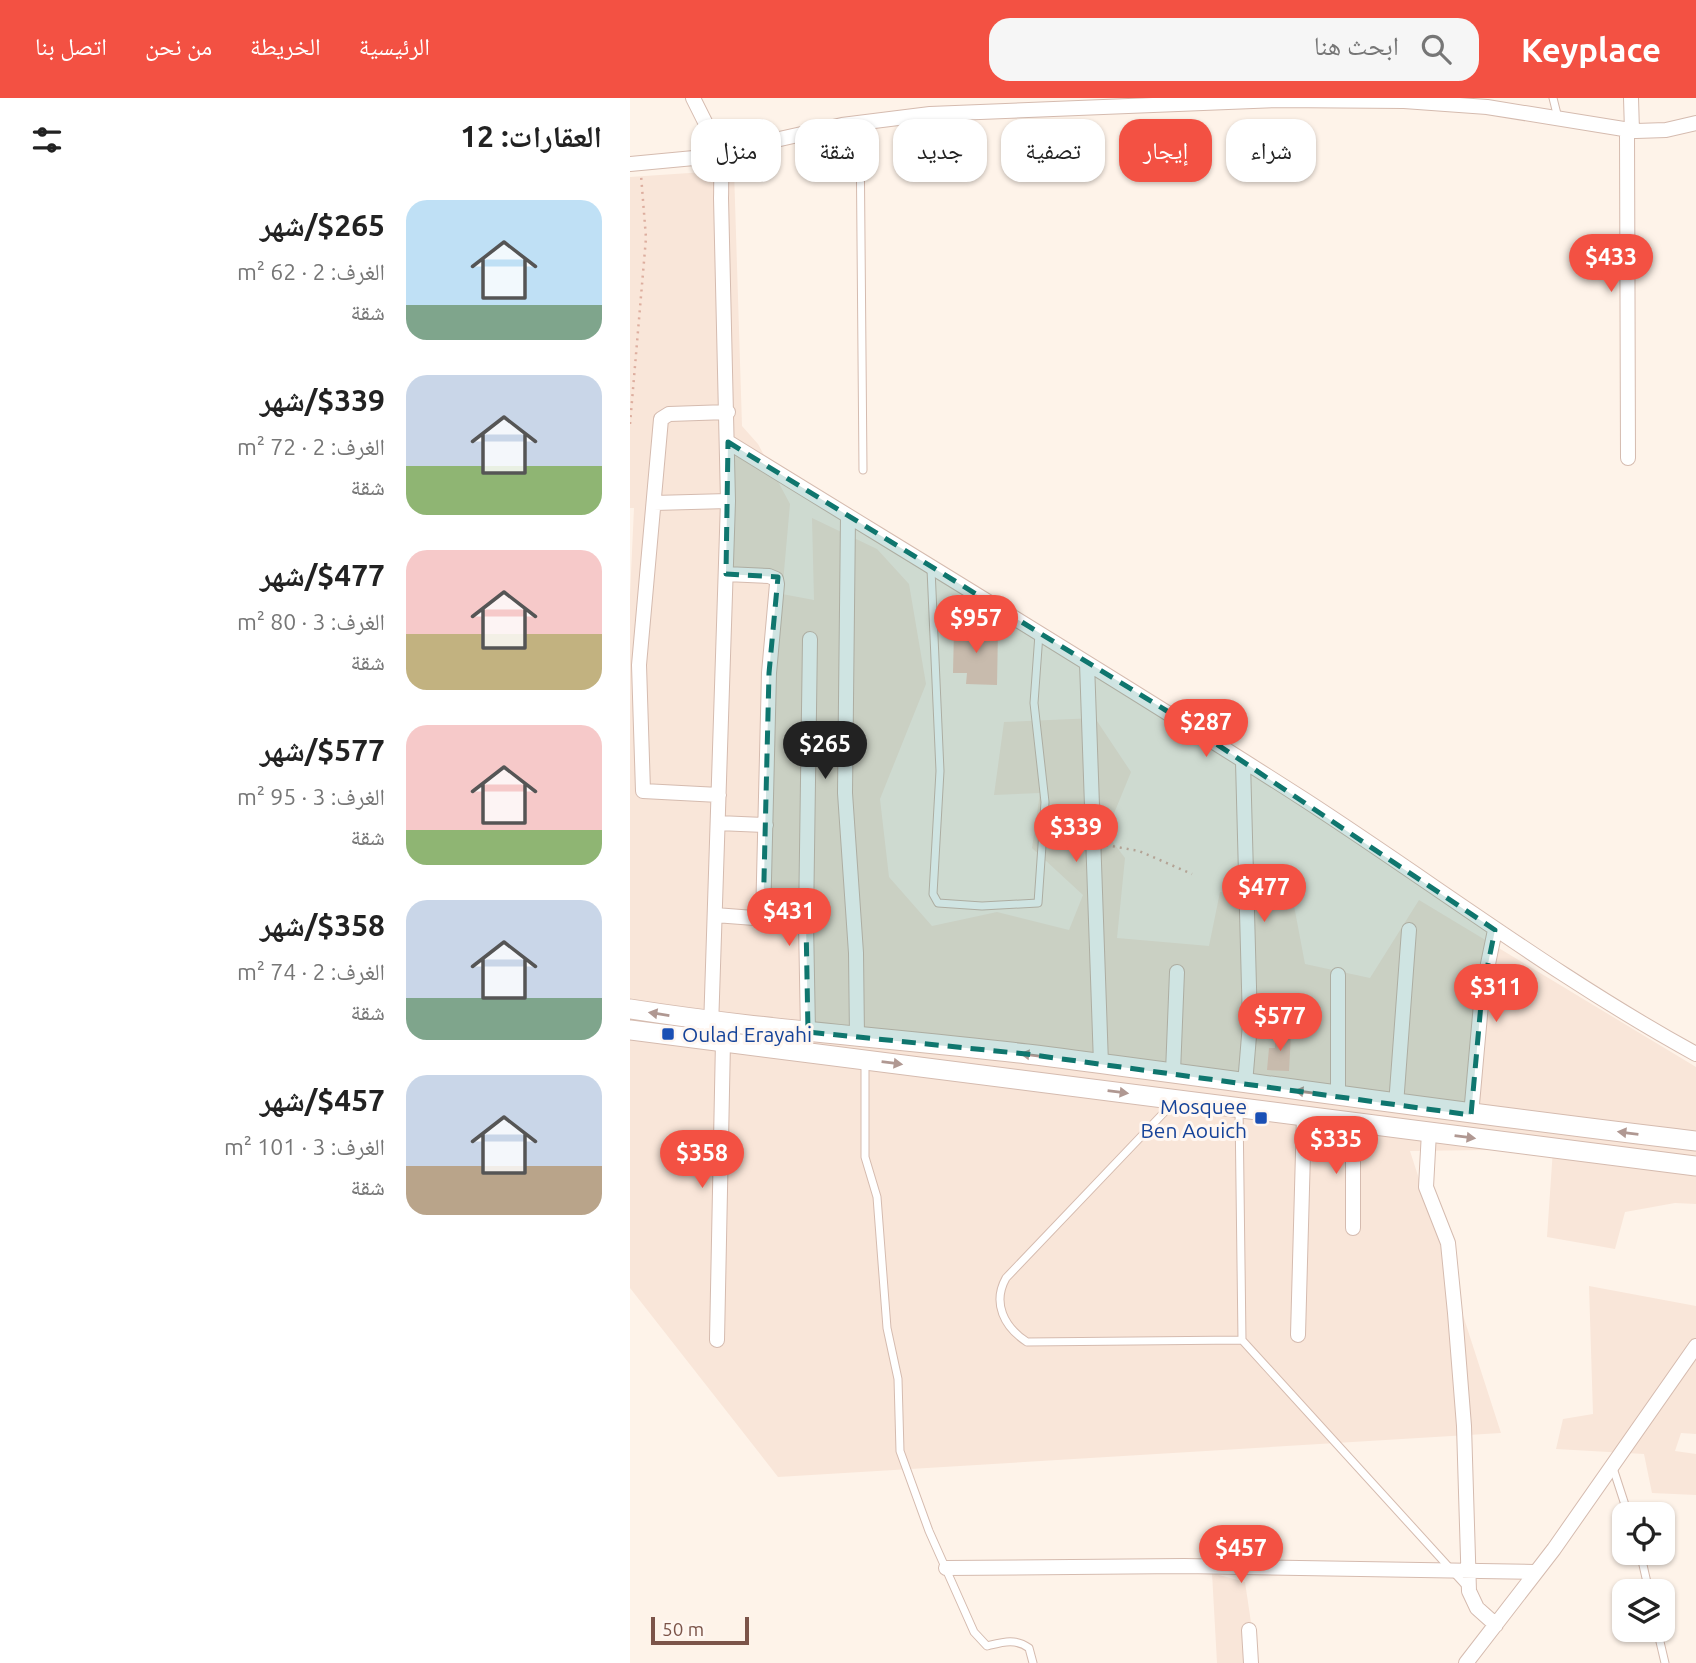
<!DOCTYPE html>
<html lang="ar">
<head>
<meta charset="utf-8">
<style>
	:root { --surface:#fff; --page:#f6f6f6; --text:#222; --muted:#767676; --accent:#f35143 }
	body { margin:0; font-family:Ubuntu,"Noto Naskh Arabic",sans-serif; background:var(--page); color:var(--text); direction:rtl; height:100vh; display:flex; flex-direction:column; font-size:26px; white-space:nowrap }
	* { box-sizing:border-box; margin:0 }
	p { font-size:23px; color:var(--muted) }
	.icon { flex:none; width:38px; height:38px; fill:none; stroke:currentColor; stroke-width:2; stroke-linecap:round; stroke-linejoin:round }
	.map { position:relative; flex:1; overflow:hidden; direction:ltr }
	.drawer { display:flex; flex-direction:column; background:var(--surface); width:630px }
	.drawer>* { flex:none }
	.banner { position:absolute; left:21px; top:21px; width:665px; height:63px; direction:rtl; display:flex; gap:14px }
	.buttons { position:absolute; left:982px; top:1404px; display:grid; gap:14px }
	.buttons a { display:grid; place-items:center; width:63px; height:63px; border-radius:14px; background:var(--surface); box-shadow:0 2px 5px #0004; font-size:35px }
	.scale { position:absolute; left:21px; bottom:18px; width:98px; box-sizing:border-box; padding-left:7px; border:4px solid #7c5449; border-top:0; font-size:19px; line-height:24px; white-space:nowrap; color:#7c5449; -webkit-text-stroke:5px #fff7f1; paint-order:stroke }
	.price { position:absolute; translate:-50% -60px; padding:0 16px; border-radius:24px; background:var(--accent); color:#fff; font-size:23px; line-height:46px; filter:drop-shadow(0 2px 4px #0008) }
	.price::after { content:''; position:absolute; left:50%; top:42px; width:21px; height:16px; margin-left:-10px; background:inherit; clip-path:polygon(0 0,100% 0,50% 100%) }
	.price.current { background:#222; color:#fff }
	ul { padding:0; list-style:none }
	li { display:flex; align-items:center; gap:21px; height:175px; padding:0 28px }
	li span { display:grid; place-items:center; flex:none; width:196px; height:140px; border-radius:21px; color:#555 }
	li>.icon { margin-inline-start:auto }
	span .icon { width:84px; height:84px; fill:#fffc; stroke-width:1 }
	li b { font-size:30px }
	h2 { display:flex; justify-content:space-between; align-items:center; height:84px; padding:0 28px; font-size:30px }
	.pill { padding:0 24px; border-radius:21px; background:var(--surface); box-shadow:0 2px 5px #0004; font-size:24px; line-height:63px }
	.pill.current { background:var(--accent); color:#fff }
	header { display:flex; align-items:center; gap:42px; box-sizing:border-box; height:98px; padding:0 35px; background:var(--accent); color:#fff }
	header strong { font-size:33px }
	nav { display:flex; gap:38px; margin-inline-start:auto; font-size:24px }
	.search { width:490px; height:63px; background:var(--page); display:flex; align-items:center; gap:18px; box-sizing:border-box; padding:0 24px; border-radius:21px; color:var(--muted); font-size:26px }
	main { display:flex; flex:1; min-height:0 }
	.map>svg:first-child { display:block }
	.residential { fill:#f9e6d9 }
	.building { fill:#f7ccbd }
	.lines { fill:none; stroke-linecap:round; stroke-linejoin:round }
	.service-casing { stroke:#d5bbaf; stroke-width:9 }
	.minor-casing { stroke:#d5bbaf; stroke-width:16 }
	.tertiary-casing { stroke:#d5bbaf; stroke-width:21 }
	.path { stroke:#ddae9f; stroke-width:2.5; stroke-dasharray:2 5; stroke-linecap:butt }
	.service { stroke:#fff; stroke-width:7 }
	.minor { stroke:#fff; stroke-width:14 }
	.tertiary { stroke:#fff; stroke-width:19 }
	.oneway { fill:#b09892 }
	.marked { fill:#0f766e; fill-opacity:0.2; stroke:#0f766e; stroke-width:5; stroke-dasharray:14 9; stroke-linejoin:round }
	.transit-dot { fill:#1a4fb4; stroke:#fff7f1; stroke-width:2.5 }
	.labels { text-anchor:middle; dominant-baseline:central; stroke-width:6; stroke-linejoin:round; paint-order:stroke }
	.transit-label { font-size:21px; fill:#164399; stroke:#fff7f1; text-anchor:start }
</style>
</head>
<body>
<header>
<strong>Keyplace</strong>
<div class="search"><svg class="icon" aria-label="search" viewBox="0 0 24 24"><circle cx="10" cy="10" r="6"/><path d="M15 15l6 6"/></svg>ابحث هنا</div>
<nav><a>الرئيسية</a><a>الخريطة</a><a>من نحن</a><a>اتصل بنا</a></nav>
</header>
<main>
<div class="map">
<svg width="1066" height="1565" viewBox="0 0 1066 1565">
	<rect width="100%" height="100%" fill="#fef3e9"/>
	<path class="residential" d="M104 72 112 328 128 346 160 406 152 496 184 502 182 420 247 451 279 486 296 586 250 701 259 779 302 828 367 814 439 832 453 797 402 750 410 695 364 697 374 624 465 620 501 674 476 735 495 760 487 840 579 848 590 794 662 797 675 866 740 880 789 802 1066 969V1106L1045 1105 995 1114 985 1151 917 1139 923 1051 780 1053 871 1335 148 1379 0 1190V497L4 410H0V79Z
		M959 1188 1066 1208V1336L1051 1335 1045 1353 1066 1356V1397L1022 1395 1014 1356 926 1351 933 1321 963 1316Z
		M582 1475 615 1484 627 1565H587Z"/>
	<path class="building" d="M333 521H340V532H368L367 587 336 586 337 575H323L324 531H333Z
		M645 934 661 935 659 973 637 972 639 950H645Z"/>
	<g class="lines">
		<defs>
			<path id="service" d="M923 0 928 20
				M230 25 233 372
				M301 471 310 673 303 796 308 805 352 808 408 805 415 704 404 605 409 536
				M235 962V1059L247 1099 257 1230 268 1281 270 1353 299 1433 344 1534 357 1548C373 1544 385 1540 399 1550L403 1565
				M544 1004 376 1180C362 1205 374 1229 397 1244L612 1242
				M609 1010 612 1242 837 1489
				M983 1370 998 1416
				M1010 1454 1019 1493
				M1027 1531 1035 1565"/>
			<path id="minor" d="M63 0 92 58
				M1001 0 1002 33
				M997 32 998 360
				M0 66 64 60 89 52
				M98 344C291 463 485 580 675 702 806 787 929 881 1066 956
				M24 405 98 403
				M218 418 215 695 226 855 227 939
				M96 476 139 478 146 481 147 486 139 575 133 822
				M457 565 471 966
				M613 664 620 926 615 986
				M89 697 13 693 9 567 31 321 39 316 98 314
				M88 725 136 727
				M85 817 176 824 178 934
				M176 824 180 541
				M708 877V999
				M81 930 98 403 91 100C92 79 87 57 110 50L212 27 300 16 647 2 774 3 857 9 1006 33 1036 32 1066 25
				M543 974 547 874
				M766 1007 779 832
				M841 1017 852 895 865 832
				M799 1034 796 1089 818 1145 825 1215 834 1328 839 1493 847 1510 866 1527
				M723 1130V1026
				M668 1237 674 1018
				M87 1242 93 943
				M316 1470 554 1468 905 1474
				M619 1532 621 1565
				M836 1565 924 1451 1066 1248"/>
			<path id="tertiary" d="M0 911C132 932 265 940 397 956 620 984 842 1017 1066 1043
				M0 932 1066 1068"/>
		</defs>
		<use href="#service" class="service-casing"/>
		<use href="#minor" class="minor-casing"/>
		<use href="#tertiary" class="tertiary-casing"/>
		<path class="path" d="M0 326 16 140 11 77
			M476 747 509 753 562 776"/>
		<use href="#service" class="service"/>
		<use href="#minor" class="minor"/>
		<use href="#tertiary" class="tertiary"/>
	</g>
	<defs><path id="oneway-solid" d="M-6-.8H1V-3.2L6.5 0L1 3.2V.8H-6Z" transform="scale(1.75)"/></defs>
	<g class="oneway">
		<use href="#oneway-solid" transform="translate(29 916) rotate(-171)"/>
		<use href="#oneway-solid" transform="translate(401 957) rotate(-173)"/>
		<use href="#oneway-solid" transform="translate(262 965) rotate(7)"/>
		<use href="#oneway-solid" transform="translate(488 994) rotate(7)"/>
		<use href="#oneway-solid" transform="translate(675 994) rotate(-172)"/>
		<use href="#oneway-solid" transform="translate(998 1035) rotate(-173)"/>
		<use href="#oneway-solid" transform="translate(835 1039) rotate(7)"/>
	</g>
	<path class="marked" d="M98 344 537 613 865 832 852 895 841 1017 396 956 178 934 176 824 133 822 139 575 148 479 96 476Z"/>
	<g class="transit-dot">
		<rect x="31" y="929" width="14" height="14" rx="3.5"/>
		<rect x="624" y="1013" width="14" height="14" rx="3.5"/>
	</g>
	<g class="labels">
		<g class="transit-label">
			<text x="52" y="936">Oulad Erayahi</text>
			<text x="617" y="1008" text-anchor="end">Mosquee<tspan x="617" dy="24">Ben Aouich</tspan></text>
		</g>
	</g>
</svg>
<div class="buttons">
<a><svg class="icon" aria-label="locate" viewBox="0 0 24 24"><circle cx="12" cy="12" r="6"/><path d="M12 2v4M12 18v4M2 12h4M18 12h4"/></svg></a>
<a><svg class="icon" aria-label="layers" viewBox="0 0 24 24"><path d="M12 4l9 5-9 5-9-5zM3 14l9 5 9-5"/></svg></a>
</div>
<div class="scale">50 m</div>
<b class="price" style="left:981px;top:196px">$433</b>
<b class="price" style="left:346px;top:557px">$957</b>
<b class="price" style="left:576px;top:661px">$287</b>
<b class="price current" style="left:195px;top:683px">$265</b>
<b class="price" style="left:446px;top:766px">$339</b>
<b class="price" style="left:634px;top:826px">$477</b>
<b class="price" style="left:159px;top:850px">$431</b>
<b class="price" style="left:866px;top:926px">$311</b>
<b class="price" style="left:650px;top:955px">$577</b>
<b class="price" style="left:706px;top:1078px">$335</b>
<b class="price" style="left:72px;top:1092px">$358</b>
<b class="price" style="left:611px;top:1487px">$457</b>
<div class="banner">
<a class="pill">شراء</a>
<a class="pill current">إيجار</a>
<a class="pill">تصفية</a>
<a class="pill">جديد</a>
<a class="pill">شقة</a>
<a class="pill">منزل</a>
</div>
</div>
<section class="drawer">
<h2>العقارات: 12<svg class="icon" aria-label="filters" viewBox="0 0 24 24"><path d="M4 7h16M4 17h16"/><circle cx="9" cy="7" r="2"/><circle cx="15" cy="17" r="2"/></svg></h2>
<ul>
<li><span style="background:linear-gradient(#bfe0f5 75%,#7fa58c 0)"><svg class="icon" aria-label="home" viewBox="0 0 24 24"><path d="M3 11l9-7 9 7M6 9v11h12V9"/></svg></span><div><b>$265/شهر</b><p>الغرف: 2 · 62 m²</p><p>شقة</p></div></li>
<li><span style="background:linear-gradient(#c9d6e8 65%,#8fb573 0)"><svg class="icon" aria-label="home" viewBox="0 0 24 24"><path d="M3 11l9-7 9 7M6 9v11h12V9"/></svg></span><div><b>$339/شهر</b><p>الغرف: 2 · 72 m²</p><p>شقة</p></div></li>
<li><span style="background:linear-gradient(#f6c9c9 60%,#c2b280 0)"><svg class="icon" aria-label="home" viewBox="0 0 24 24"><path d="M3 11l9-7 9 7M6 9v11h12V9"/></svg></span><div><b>$477/شهر</b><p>الغرف: 3 · 80 m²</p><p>شقة</p></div></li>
<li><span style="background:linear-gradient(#f6c9c9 75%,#8fb573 0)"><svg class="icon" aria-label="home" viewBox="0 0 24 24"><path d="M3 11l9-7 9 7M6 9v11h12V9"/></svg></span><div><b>$577/شهر</b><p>الغرف: 3 · 95 m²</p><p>شقة</p></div></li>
<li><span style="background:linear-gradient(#c9d6e8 70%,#7fa58c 0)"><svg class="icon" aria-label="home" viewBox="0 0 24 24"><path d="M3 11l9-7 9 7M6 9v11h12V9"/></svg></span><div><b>$358/شهر</b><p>الغرف: 2 · 74 m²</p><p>شقة</p></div></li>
<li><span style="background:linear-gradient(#c9d6e8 65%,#b9a48a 0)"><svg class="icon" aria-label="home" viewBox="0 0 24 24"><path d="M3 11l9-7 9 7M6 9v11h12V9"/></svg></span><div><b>$457/شهر</b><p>الغرف: 3 · 101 m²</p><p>شقة</p></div></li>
</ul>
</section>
</main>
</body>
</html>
